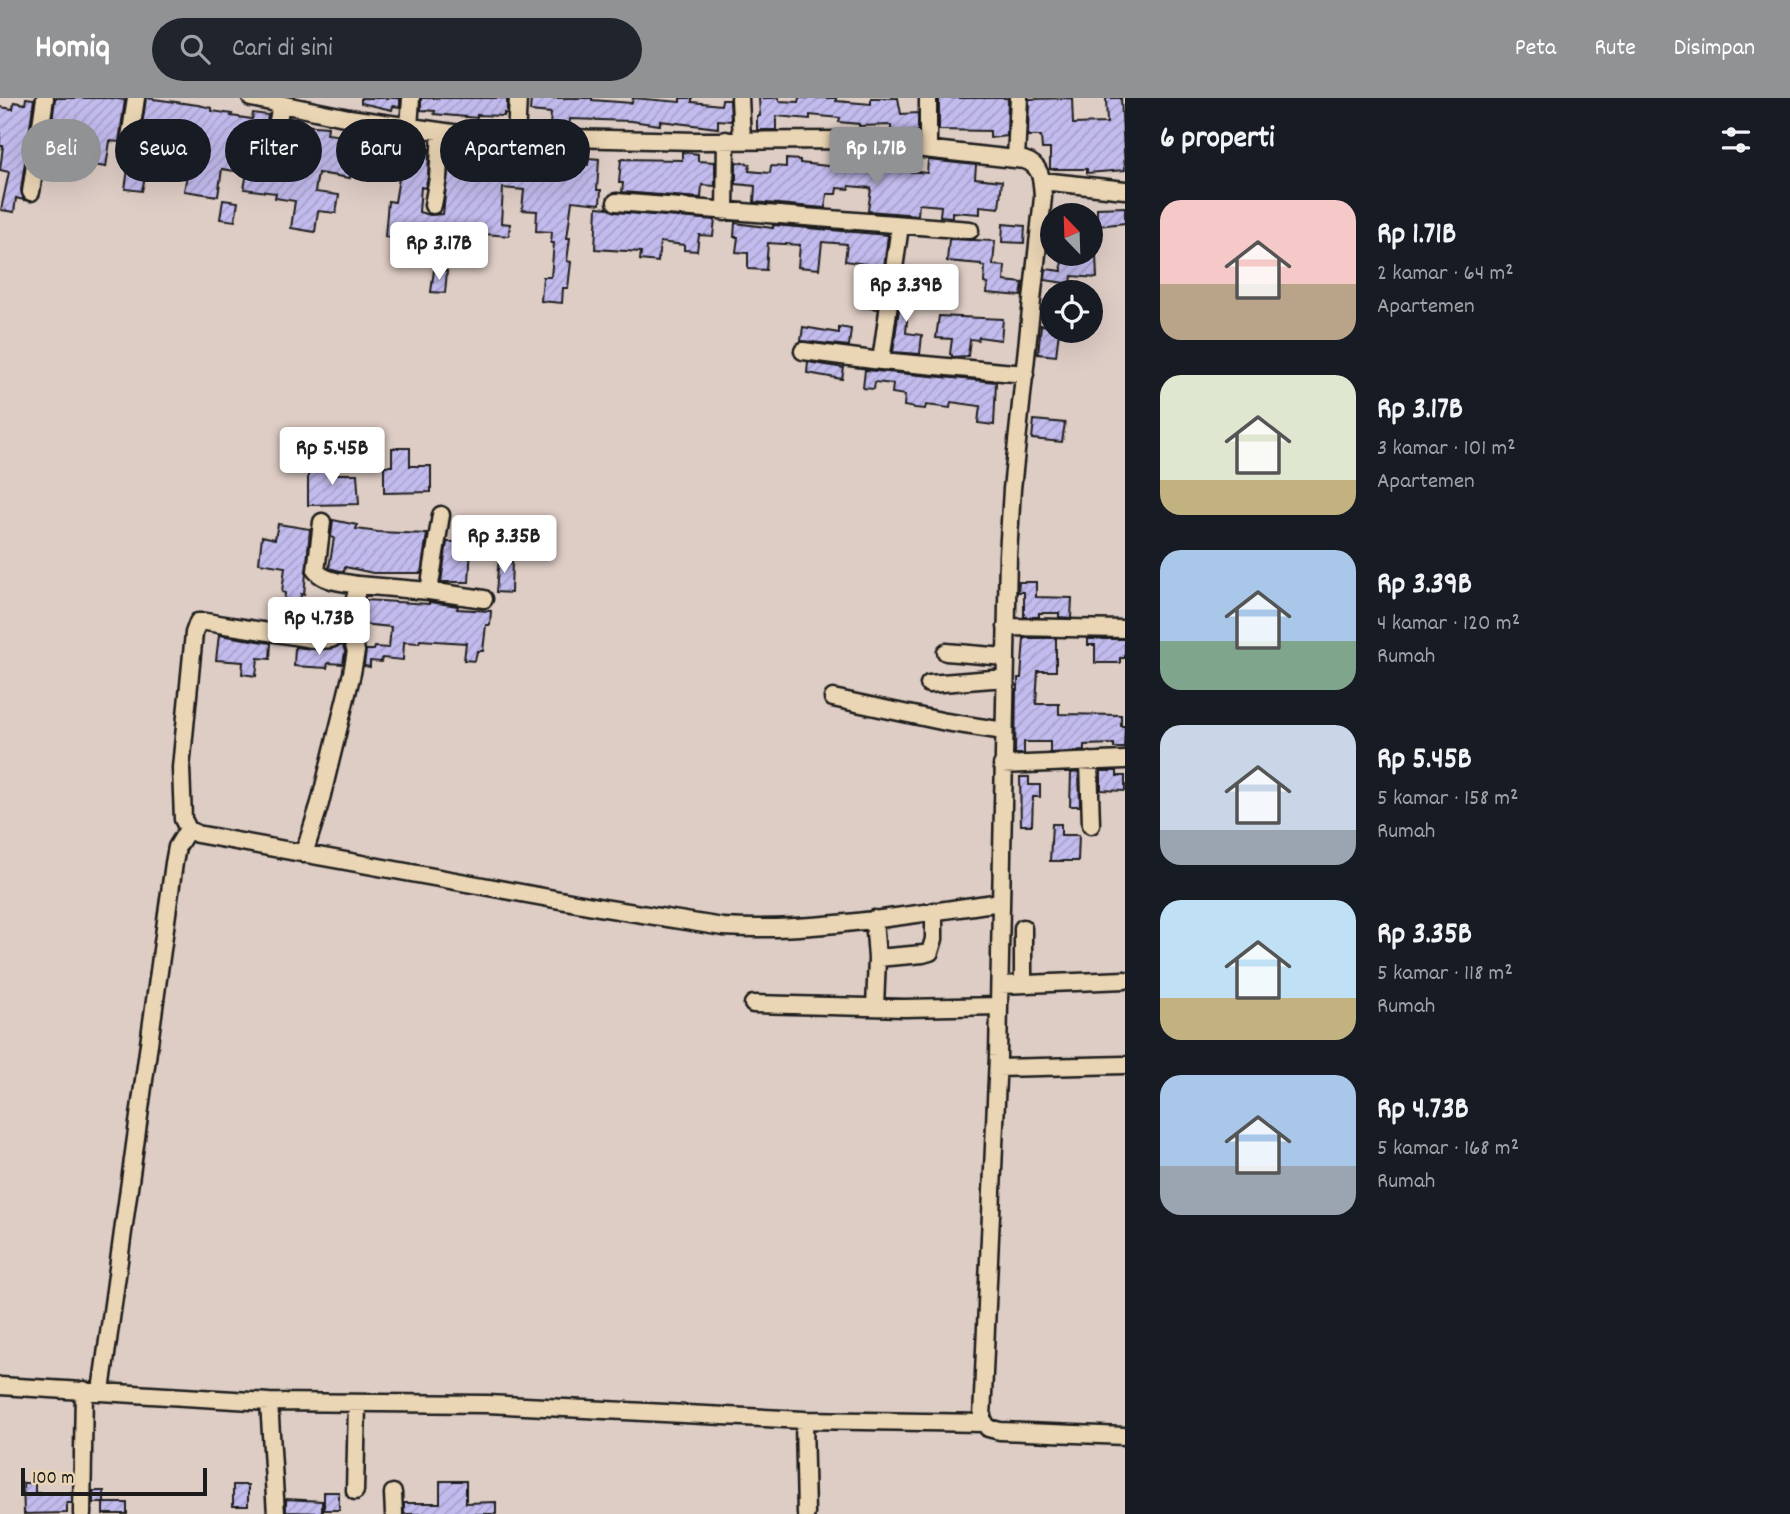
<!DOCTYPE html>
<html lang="id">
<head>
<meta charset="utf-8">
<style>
	:root { --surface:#171b24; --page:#20242c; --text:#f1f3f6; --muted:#9ea1a6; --accent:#919294 }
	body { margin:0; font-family:Dekko,sans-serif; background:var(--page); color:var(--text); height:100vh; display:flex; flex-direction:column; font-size:26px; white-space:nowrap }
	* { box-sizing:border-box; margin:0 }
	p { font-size:23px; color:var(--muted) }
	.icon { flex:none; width:38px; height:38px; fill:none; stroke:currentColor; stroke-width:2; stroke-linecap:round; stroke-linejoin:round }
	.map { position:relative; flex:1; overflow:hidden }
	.drawer { display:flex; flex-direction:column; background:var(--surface); width:665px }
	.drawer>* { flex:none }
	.top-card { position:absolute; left:21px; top:21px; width:665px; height:63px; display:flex; gap:14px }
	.needle { width:46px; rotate:337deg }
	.controls { position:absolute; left:1040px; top:105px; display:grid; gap:14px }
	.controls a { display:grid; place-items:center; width:63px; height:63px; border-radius:50%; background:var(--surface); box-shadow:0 7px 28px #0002; font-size:35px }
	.scale { position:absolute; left:21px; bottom:18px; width:186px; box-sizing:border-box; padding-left:7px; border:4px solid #1c1c1c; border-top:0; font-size:19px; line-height:24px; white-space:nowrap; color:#1c1c1c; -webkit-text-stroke:5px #ead5b4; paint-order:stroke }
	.price { position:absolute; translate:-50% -60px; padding:0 16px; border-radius:7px; background:#fff; color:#222; font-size:23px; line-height:46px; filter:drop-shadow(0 2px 4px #0008) }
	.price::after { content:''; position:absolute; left:50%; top:42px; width:21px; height:16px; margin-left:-10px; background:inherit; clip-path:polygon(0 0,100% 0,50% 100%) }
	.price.on { background:var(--accent); color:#fff }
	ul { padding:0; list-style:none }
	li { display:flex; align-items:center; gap:21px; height:175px; padding:0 35px }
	li span { display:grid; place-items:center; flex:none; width:196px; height:140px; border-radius:21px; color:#555 }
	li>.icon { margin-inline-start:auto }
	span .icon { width:84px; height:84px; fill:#fffc; stroke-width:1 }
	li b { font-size:30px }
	h2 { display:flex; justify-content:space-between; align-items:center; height:84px; padding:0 35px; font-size:30px }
	.pill { padding:0 24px; border-radius:32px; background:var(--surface); box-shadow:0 7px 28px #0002; font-size:24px; line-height:63px }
	.pill.on { background:var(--accent); color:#fff }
	header { display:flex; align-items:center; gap:42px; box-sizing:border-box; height:98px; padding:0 35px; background:var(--accent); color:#fff }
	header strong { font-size:33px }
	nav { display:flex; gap:38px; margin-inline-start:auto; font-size:24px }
	.search { width:490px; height:63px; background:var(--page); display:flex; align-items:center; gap:18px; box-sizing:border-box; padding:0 24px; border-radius:38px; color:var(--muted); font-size:26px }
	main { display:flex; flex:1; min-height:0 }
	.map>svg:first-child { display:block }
	.building { fill:url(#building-hatch); stroke:#1c1c1c; stroke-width:2 }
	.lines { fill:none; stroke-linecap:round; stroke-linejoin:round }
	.minor-casing { stroke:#1c1c1c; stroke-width:21 }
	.minor { stroke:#ead5b4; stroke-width:16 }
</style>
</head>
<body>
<header>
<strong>Homiq</strong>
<div class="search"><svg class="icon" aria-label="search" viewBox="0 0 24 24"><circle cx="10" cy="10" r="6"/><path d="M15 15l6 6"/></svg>Cari di sini</div>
<nav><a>Peta</a><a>Rute</a><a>Disimpan</a></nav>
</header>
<main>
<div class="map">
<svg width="1125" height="1416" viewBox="0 0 1125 1416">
	<defs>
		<pattern id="building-hatch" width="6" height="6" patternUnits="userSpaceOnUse" patternTransform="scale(1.75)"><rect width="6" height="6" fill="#c2bbed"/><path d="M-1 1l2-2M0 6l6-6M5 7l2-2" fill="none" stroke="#a6a0cb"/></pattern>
	</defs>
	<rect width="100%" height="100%" fill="#decdc5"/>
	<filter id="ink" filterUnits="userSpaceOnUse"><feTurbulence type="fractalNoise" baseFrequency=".0143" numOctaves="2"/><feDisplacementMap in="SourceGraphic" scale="14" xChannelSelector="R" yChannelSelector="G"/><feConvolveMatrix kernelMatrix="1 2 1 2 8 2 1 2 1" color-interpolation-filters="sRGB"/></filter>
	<g filter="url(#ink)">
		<path class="building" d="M26 0 34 1 21 92 24 102 16 100 14 114 1 112 9 74 0 72 3 48H0V9L13 11 14 4 25 6Z
			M55 0H110L125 2 119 44 110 43 106 69 93 67 97 44 84 42V37L51 34Z
			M146 0 198 7 212 10V13L232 16 231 18 252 21 253 15 268 17 259 76 278 79 287 30 300 32V27L328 29 327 36 358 40 359 35 395 39 393 51 412 54 413 50 429 51 428 79 425 90 421 89 419 114 430 117 443 116 450 53 494 58V54L537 59 535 75 559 77V73L572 74 573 65 588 67 589 60 599 61 597 92H601L600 106 572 103 567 140H570L567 163 571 164 568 190H563L562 205 541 203 543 179H551L554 145H551L552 134 536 133 537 113 522 112 524 92 503 90 501 125 510 126 509 138 484 136 482 162 466 160V163L439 160 440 154 421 152 422 142 385 139 388 103 395 104 400 74 352 65 350 80 318 75 315 94 339 97 336 115 318 113 315 134 291 130 295 103 275 100 276 95 244 91 247 75 222 71 218 98 184 93 187 77 174 76 176 63 149 59 142 93 125 91 129 65H131L133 57 139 49Z
			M361 0H400V9L393 8 392 12 361 5Z
			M421 0H505L507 2V16L504 15V18L477 17V20L434 16 435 13 421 12Z
			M531 0H592V2L632 5 633 0 680 4V0H692V4L721 7 722 2H730L731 23 718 22V30L660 23V27L631 23 570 21 569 30 550 28 551 15 530 13Z
			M759 0H779V3L798 4 799 0H836V3L871 6V0H898L901 16 918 15V33L900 34V38L891 37V27L859 28V26L839 24 840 20 810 17V21L776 18V32H757V18H760Z
			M939 0H1008L1007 38 990 40V33L939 32Z
			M1072 0 1073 26 1107 25 1106 0H1121L1125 72 1087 75V71H1050V51H1042L1041 38H1028L1029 1Z
			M682 54 698 56V63L715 64V88L702 87 701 100 622 94 623 85H619L621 61 682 62Z
			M786 61 800 62V65L884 74 885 68 897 69V72L927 75 928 62 976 67 975 80 1002 83 999 110 980 108V116L952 114V119L940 118 941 108 919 106 918 117 868 113 871 90 849 88V91L837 90 836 96H827L825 110 754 104 755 88 736 86V64L750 66 749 73 770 75 771 68 786 69Z
			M223 102 238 104 235 123 220 121Z
			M597 109 608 110 615 114 715 122 713 138 699 137 697 153 684 152V147L660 144 658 164 640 162 641 154 595 151Z
			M1125 109V125L1097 128V110Z
			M735 125 773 130V127L888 137 884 169 845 163 847 146 822 144 819 171 798 169 800 147 768 145 766 172 748 171V155L736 154 738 139H734Z
			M1003 126 1025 128 1024 145 1002 144Z
			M949 141 995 143 993 167 1005 168 1004 183 1023 185 1021 198 987 195 988 186 984 185 985 169 981 168V166L947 163Z
			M1061 157H1096L1097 180 1072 178 1071 186 1045 182 1046 171 1062 173Z
			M434 172 447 173 445 195 431 194Z
			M904 174 911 175 906 235 922 237 920 256 893 254Z
			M869 187 881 188 878 211 859 209 860 199H868Z
			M939 218 1003 221 1001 242 979 239 978 242 970 241 968 258 952 259V257L950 256 952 241 936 240Z
			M1041 227 1052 228V233H1059L1056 258 1038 256Z
			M803 229 839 235V229L851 231 849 248 801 243Z
			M808 264 844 270 842 281 807 275Z
			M865 272 996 284 994 327 978 325 980 308 951 304 950 310 926 307 925 311 915 310 904 308 905 297 892 295 893 286 875 284 874 291 863 290Z
			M1034 322 1065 325 1062 344 1032 341Z
			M392 350H410V368H431V394L384 395V368H392Z
			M308 369H336V376H357L359 406 308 407Z
			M333 422 357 427 356 431 378 434 427 436 421 475H373L345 469 344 474 329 470 334 440 331 439Z
			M278 426 310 431 304 497 301 496 299 518 283 516 285 495 282 494 285 469 259 465 262 438 275 441Z
			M447 444H457L456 448H471L469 484H441Z
			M499 459 512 460 511 495 496 494Z
			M1019 484H1036V499L1072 500 1071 520 1059 519V515H1039V519H1024V494H1018Z
			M365 502 429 506V504L458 508 457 511 491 513 490 527H486L483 553H477L475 563 464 562 466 545 420 542 419 545 404 544 403 562 382 560 381 564 370 563V569L364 568 366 552H374L375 549 389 550 391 529 361 526Z
			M219 537 271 545 270 561 258 560 256 578 242 576 243 564 216 562Z
			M1024 540H1056V573H1038L1036 606H1059V616L1121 617V628H1125L1124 650H1114V646L1084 647V653L1050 655V644H1024V656H1015L1016 592H1018V580H1021Z
			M1088 541H1125V560H1120V565H1095V547H1088Z
			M343 547 345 554 343 566 328 565 327 570 294 568 295 549 320 552Z
			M1101 673H1117V678H1125V693L1101 692Z
			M1079 674 1080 708H1070L1071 675Z
			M1020 679H1029V687H1040V699H1033L1032 727H1021Z
			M1052 726H1061V737H1079L1078 763H1050Z
			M440 1383H466V1405L496 1404V1416H404V1405H440Z
			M23 1385H35V1395H72V1405H67V1415L24 1416Z
			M233 1387H248V1408H233Z
			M93 1393H104V1405H127V1416H103V1405H93Z
			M324 1394H339V1412H324Z
			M286 1401 322 1403V1415L286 1414Z"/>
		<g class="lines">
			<defs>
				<path id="minor" d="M251 0 349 20 473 38 696 43 842 42 1024 62C1042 67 1042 83 1043 99L1012 391 1008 457 998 958 982 1320 988 1330 1000 1333 1125 1338
					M740 0 742 42
					M928 0V50
					M409 30 411 0
					M516 40 518 0
					M129 47 136 0
					M272 56 281 6
					M1016 60 1019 0
					M1042 83 1125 92
					M31 94 45 0
					M616 104 970 132
					M433 107 438 80 441 34
					M725 114 726 42
					M803 253 881 263 1025 276
					M881 263 900 128
					M322 424 316 473C326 484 343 484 358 487
					M429 493 441 417
					M484 501 429 493 358 487 348 532 331 541 319 542 206 524H198L194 535 181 670 183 721 188 731 197 736 604 810 723 829C811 835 913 816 1001 804
					M1006 529 1125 531
					M946 554 1005 559
					M929 586 1005 580
					M833 600 946 624 1004 633
					M1089 663 1091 727
					M1002 667 1125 662
					M304 756 320 705 352 575 356 553 348 532
					M874 821 877 860 875 909
					M1023 830V886
					M877 860 923 856 930 854 934 841V813
					M1000 887 1125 882
					M753 906 905 910 999 908
					M998 970 1125 967
					M0 1288 269 1304 487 1306 804 1322
					M101 1293 174 765 177 749 188 731
					M269 1304 276 1416
					M355 1393 357 1306
					M393 1395 394 1416
					M82 1416 84 1292
					M806 1416 804 1322 984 1325"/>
			</defs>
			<use href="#minor" class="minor-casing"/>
			<use href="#minor" class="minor"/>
		</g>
	</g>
</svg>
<div class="controls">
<a><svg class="needle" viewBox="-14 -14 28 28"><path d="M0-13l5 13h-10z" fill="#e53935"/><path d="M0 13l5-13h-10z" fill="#9ea1a6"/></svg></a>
<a><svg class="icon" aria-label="locate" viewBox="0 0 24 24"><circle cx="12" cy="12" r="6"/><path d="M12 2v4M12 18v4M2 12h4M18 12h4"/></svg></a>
</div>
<div class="scale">100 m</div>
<b class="price on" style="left:876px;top:89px">Rp 1.71B</b>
<b class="price" style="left:439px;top:184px">Rp 3.17B</b>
<b class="price" style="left:906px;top:226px">Rp 3.39B</b>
<b class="price" style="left:332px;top:389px">Rp 5.45B</b>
<b class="price" style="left:504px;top:477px">Rp 3.35B</b>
<b class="price" style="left:319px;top:559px">Rp 4.73B</b>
<div class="top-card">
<a class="pill on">Beli</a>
<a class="pill">Sewa</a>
<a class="pill">Filter</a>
<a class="pill">Baru</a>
<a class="pill">Apartemen</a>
</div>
</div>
<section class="drawer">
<h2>6 properti<svg class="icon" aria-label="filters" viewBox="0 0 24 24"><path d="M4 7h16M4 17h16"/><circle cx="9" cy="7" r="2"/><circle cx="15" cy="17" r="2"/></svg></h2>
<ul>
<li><span style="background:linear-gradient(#f6c9c9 60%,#b9a48a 0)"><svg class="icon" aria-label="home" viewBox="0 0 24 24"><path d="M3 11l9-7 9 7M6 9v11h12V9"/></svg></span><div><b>Rp 1.71B</b><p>2 kamar · 64 m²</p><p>Apartemen</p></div></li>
<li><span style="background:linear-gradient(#dfe7d0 75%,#c2b280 0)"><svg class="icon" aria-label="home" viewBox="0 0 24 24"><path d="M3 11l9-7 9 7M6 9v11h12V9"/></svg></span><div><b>Rp 3.17B</b><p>3 kamar · 101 m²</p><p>Apartemen</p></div></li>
<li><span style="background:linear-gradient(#a9c7e8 65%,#7fa58c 0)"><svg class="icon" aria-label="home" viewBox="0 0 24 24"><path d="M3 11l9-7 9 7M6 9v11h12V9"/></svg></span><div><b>Rp 3.39B</b><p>4 kamar · 120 m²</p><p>Rumah</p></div></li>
<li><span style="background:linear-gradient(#c9d6e8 75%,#9aa5b1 0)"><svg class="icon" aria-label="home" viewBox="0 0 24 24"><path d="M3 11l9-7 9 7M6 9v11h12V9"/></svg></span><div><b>Rp 5.45B</b><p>5 kamar · 158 m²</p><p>Rumah</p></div></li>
<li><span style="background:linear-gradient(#bfe0f5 70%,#c2b280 0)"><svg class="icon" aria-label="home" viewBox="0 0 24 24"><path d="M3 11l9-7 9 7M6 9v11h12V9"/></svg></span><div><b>Rp 3.35B</b><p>5 kamar · 118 m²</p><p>Rumah</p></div></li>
<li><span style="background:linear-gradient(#a9c7e8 65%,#9aa5b1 0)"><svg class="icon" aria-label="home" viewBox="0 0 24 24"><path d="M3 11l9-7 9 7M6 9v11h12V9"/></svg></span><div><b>Rp 4.73B</b><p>5 kamar · 168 m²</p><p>Rumah</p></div></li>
</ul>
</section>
</main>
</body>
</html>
